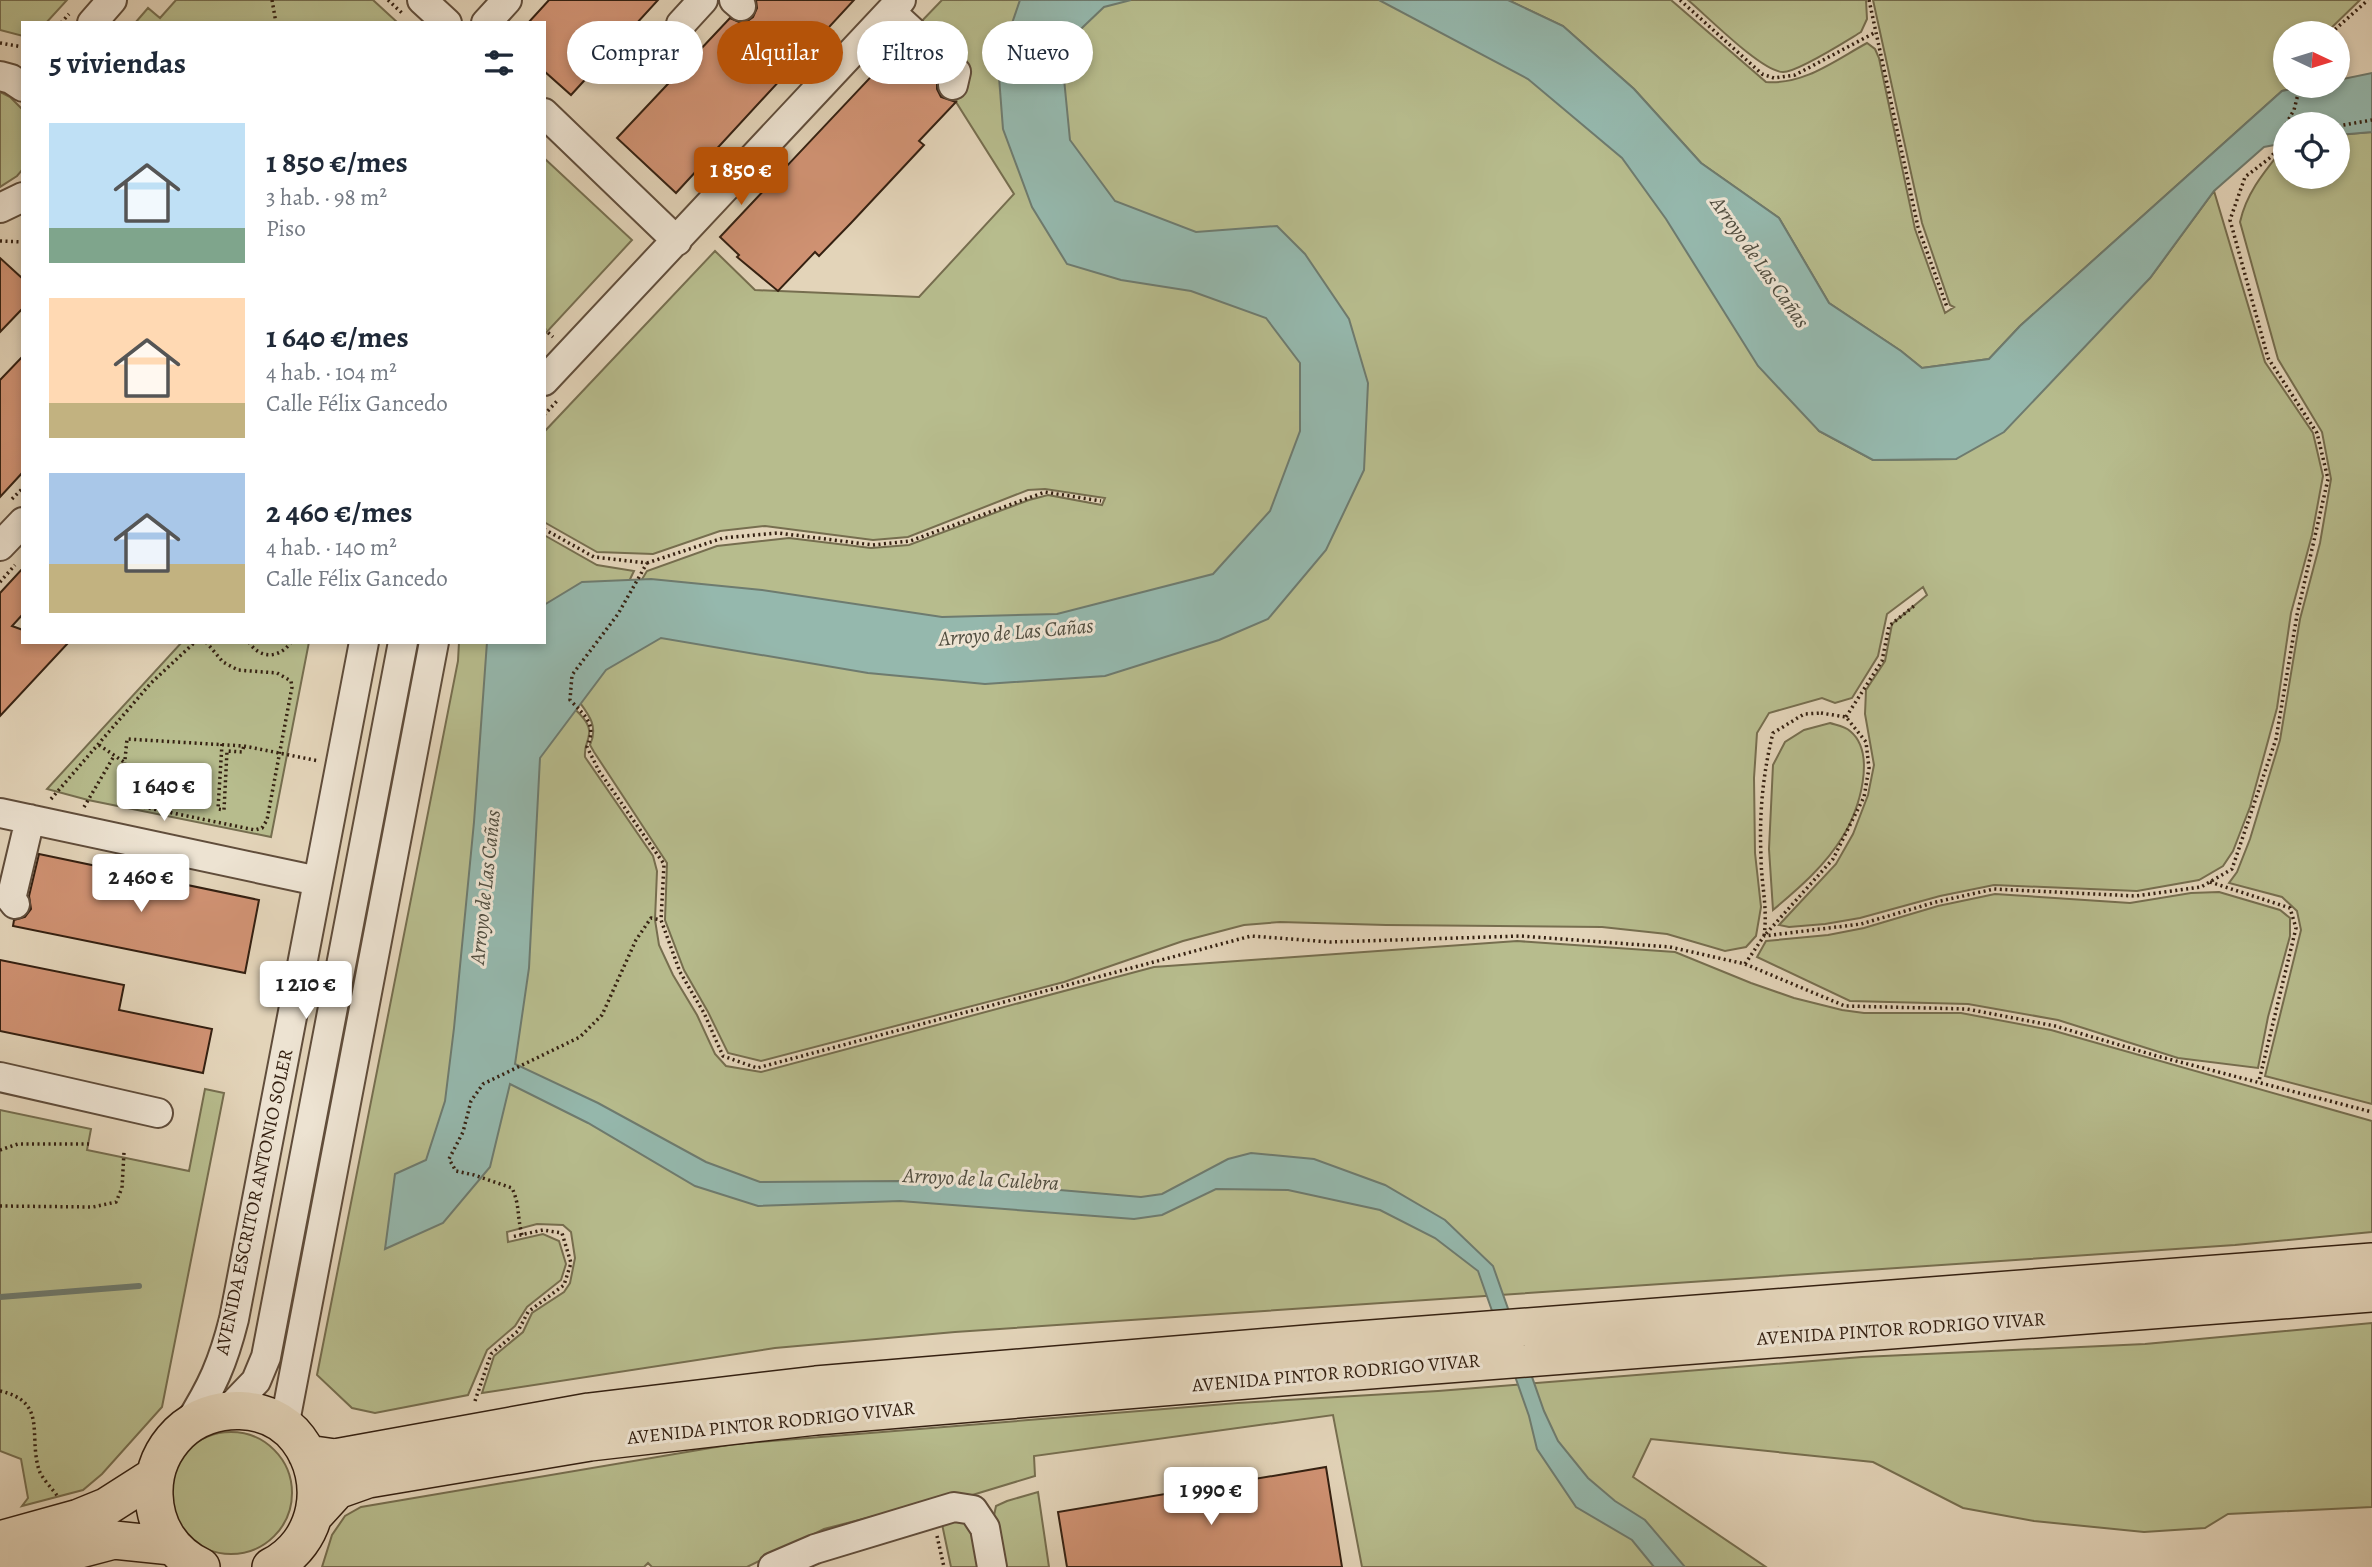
<!DOCTYPE html>
<html lang="es">
<head>
<meta charset="utf-8">
<style>
	:root { --surface:#fff; --page:#f6f6f7; --text:#1f2937; --muted:#747a83; --accent:#b45309 }
	body { margin:0; font-family:Alegreya,serif; background:var(--page); color:var(--text); height:100vh; display:flex; flex-direction:column; font-size:26px; white-space:nowrap }
	* { box-sizing:border-box; margin:0 }
	p { font-size:23px; color:var(--muted) }
	.icon { flex:none; width:38px; height:38px; fill:none; stroke:currentColor; stroke-width:2; stroke-linecap:round; stroke-linejoin:round }
	.map { position:relative; flex:1; overflow:hidden }
	.panel { position:absolute; left:21px; top:21px; width:525px; height:623px; display:flex; flex-direction:column; background:var(--surface); border-radius:0px; box-shadow:0 4px 10px #0003 }
	.panel>* { flex:none }
	.banner { position:absolute; left:567px; top:21px; width:665px; height:63px; display:flex; gap:14px }
	.needle { width:46px; rotate:94deg }
	.controls { position:absolute; left:2273px; top:21px; display:grid; gap:14px }
	.controls a { display:grid; place-items:center; width:77px; height:77px; border-radius:50%; background:var(--surface); box-shadow:0 4px 10px #0003; font-size:35px }
	.price { position:absolute; translate:-50% -60px; padding:0 16px; border-radius:7px; background:#fff; color:#222; font-size:23px; line-height:46px; filter:drop-shadow(0 2px 4px #0008) }
	.price::after { content:''; position:absolute; left:50%; top:42px; width:21px; height:16px; margin-left:-10px; background:inherit; clip-path:polygon(0 0,100% 0,50% 100%) }
	.price.current { background:var(--accent); color:#fff }
	ul { padding:0; list-style:none }
	li { display:flex; align-items:center; gap:21px; height:175px; padding:0 28px }
	li span { display:grid; place-items:center; flex:none; width:196px; height:140px; border-radius:0px; color:#555 }
	li>.icon { margin-inline-start:auto }
	span .icon { width:84px; height:84px; fill:#fffc; stroke-width:1 }
	li b { font-size:30px }
	h2 { display:flex; justify-content:space-between; align-items:center; height:84px; padding:0 28px; font-size:30px }
	.tag { padding:0 24px; border-radius:32px; background:var(--surface); box-shadow:0 4px 10px #0003; font-size:24px; line-height:63px }
	.tag.current { background:var(--accent); color:#fff }
	.map>svg:first-child { display:block }
	.green { fill:#b7bc8d; stroke:#766e4f; stroke-width:2 }
	.water { fill:#95b8ad; stroke:#6e7b6f; stroke-width:2 }
	.lines { fill:none; stroke-linecap:round; stroke-linejoin:round }
	.stream { stroke:#6e7b6f; stroke-width:6 }
	.building { fill:#d09273; stroke:#342011; stroke-width:2 }
	.minor-casing { stroke:#604d3b; stroke-width:32 }
	.major-casing { stroke:#342011; stroke-width:40 }
	.path { stroke:#342011; stroke-width:3.5; stroke-dasharray:2 3.5; stroke-linecap:butt }
	.minor { stroke:#ede3d2; stroke-width:28 }
	.major { stroke:#e3d4b9; stroke-width:37 }
	.labels { text-anchor:middle; dominant-baseline:central; stroke-width:6; stroke-linejoin:round; paint-order:stroke }
	.street-label { font-size:19px; fill:#342011; stroke:#ede3d2 }
	.water-label { font-size:21px; font-style:italic; fill:#514e40; stroke:#ede3d2 }
</style>
</head>
<body>
<div class="map">
<svg width="2372" height="1567" viewBox="0 0 2372 1567">
	<rect width="100%" height="100%" fill="#e3d4b9"/>
	<filter id="stains"><feTurbulence type="fractalNoise" baseFrequency=".00286" numOctaves="4"/><feColorMatrix values="0 0 0 0 .2 0 0 0 0 .09 0 0 0 0 .02 0 0 0 .5 -.17"/></filter>
	<radialGradient id="worn" r=".72"><stop offset=".6" stop-color="#630" stop-opacity="0"/><stop offset="1" stop-color="#630" stop-opacity=".3"/></radialGradient>
	<path class="green" d="M0 0H67L46 23H23V36L0 30Z
		M176 0H373L398 23H135L148 8 160 18Z
		M942 0H1451L1576 64 1819 431 1873 460 1956 459 2150 278 2214 191 2265 362 2313 433 2323 476 2312 535 2291 613 2277 708 2250 807 2233 851 2223 866 2199 880 2137 891 1994 885 1940 896 1860 918 1825 924 1789 927 1779 925 1836 864 1853 834 1868 795 1874 765 1865 714 1866 690 1885 661 1892 624 1927 595 1923 587 1887 614 1878 656 1852 698 1835 703 1822 698 1769 713 1757 733 1754 778 1755 853 1761 907 1756 936 1746 947 1725 951 1667 934 1602 927 1386 925 1280 922 1244 925 1183 941 1064 982 761 1061 728 1053 708 1012 684 970 665 920 667 863 594 752 590 745C600 723 585 711 573 693L647 571 717 546 789 538 871 548 909 545 1029 500 1048 495 1102 505 1105 498 1045 489 1028 490 908 537 873 540 765 526 720 531 653 554 597 552 544 522V432L715 251 755 290 919 297 1014 194 956 102 962 70 917 26Z
		M1508 0H1671L1766 82C1804 85 1834 61 1867 43L1875 49 1879 58 1915 229 1945 313 1954 307 1950 305 1922 223 1873 0H2360L2326 33H2286V86H2295V88L2282 91 2020 326 1989 359 1922 368 1901 351 1829 303 1779 218 1701 163 1634 89 1563 26Z
		M1688 0H1866L1867 19 1861 32C1846 41 1798 72 1783 72 1762 72 1707 16 1688 0Z
		M0 92 10 97 23 110V169L17 176 0 187Z
		M2372 132V1104L2265 1076 2301 930 2297 911 2282 897 2229 883 2237 872 2250 839 2280 740 2300 619 2320 543 2331 479 2322 432 2278 359 2240 222C2247 191 2266 170 2285 146L2286 177H2338V135Z
		M544 158 632 240 544 335Z
		M544 535 597 565 634 571 570 704C577 712 591 722 589 734 588 744 584 745 585 757L653 856 657 871 655 920 659 945 673 975 697 1015 715 1054 726 1066 761 1072 1154 967 1517 941 1675 952 1751 983 1794 998 1842 1010 1864 1013H1961L2051 1030 2372 1121V1232L2235 1245 955 1332 775 1348 482 1393 494 1356 523 1332 532 1313 564 1292 570 1283 575 1258 571 1232 563 1225 537 1224 507 1232 508 1242 543 1234 559 1241 566 1264 561 1280 527 1307 515 1326 487 1350 468 1395 375 1413 352 1408 317 1375 458 661 459 642H544Z
		M182 642H309L271 837 88 800 47 789Z
		M1830 723C1836 725 1845 726 1850 731 1877 753 1859 811 1843 836 1826 865 1798 889 1773 910L1769 849 1773 765 1785 742 1804 730Z
		M2219 892 2280 910 2290 918V936L2268 1017 2258 1068 2178 1058 2058 1020 1968 1004 1850 1001 1757 957 1766 941 1828 935 1864 928 1938 906 1995 894 2130 903 2191 893Z
		M205 1089 224 1093 162 1407 102 1474 83 1490 22 1506 28 1498 21 1459 0 1451V1110L91 1129 87 1150 189 1171Z
		M2372 1323V1507L2228 1514 2205 1528 2144 1532 2034 1521 1963 1508 1873 1462 1651 1439 1633 1477 1766 1567H1362L1333 1415 1034 1456 1035 1476 946 1503 929 1502 824 1529 747 1567H652L648 1563 644 1567H322L332 1535 345 1516 361 1507 734 1444 1238 1403 1438 1391 1862 1357 2145 1344Z
		M170 1493a61 61 0 1 1 122 0a61 61 0 1 1-122 0Z
		M1038 1492 1049 1567H1000L992 1525 996 1506 1007 1501Z
		M955 1521 967 1523 975 1535 981 1567H951L942 1524Z"/>
	<path class="water" d="M1020 0H1131L1104 7 1061 48 1070 140 1115 201 1196 232 1277 226 1305 254 1349 319 1368 383 1364 470 1326 550 1268 619 1219 640 1105 676 985 684 868 673 661 638 606 670 540 758 529 968 515 1064 598 1103 706 1162 760 1182 900 1181 1000 1185 1141 1197 1162 1194 1228 1159 1251 1153 1314 1159 1385 1185 1445 1220 1493 1266 1544 1411 1558 1441 1588 1478 1615 1501 1645 1520 1685 1567H1654L1632 1540 1576 1507 1537 1449 1529 1416 1478 1271 1435 1238 1380 1210 1288 1190 1216 1189 1162 1215 1134 1219 900 1201 758 1206 695 1186 588 1123 510 1084 490 1167 443 1223 385 1249 395 1174 426 1160 445 1101 454 1028 474 822 487 642H544V605L582 582 651 579 762 590 942 617 1057 614 1213 574 1270 511 1300 431V363L1266 318 1191 291 1121 280 1067 264 1032 207 1003 129 998 64Z
		M1379 0H1508L1563 26 1634 89 1701 163 1779 218 1829 303 1901 351 1922 368 1989 359 2020 326 2282 91 2308 86H2338V80L2372 73V132L2338 135V124H2286L2285 143 2264 147 2214 191 2150 278 2004 432 1956 459 1873 460 1819 431 1758 366 1666 219 1622 158 1528 79Z"/>
	<g class="lines">
		<path class="stream" d="M0 1297 139 1286"/>
	</g>
	<path class="building" d="M549 0H658L571 95 544 71V23H528Z
		M756 0H854L676 193 617 138 730 18 739 22H746L753 17 757 8Z
		M898 48 937 80V89L941 97 956 102 919 141 924 145 851 223 819 256 815 252 778 291 737 257 739 255 720 237Z
		M0 258 23 279V308L0 332Z
		M23 356V472L0 497V380Z
		M23 568V614L12 626 23 630V642H69L0 716V593Z
		M39 854 259 900 245 973 13 926 14 920 25 917 31 909 29 896Z
		M0 960 124 985 119 1010 212 1029 203 1073 0 1031Z
		M1326 1467 1342 1567H1067L1058 1512Z"/>
	<g class="lines">
		<defs>
			<path id="minor" d="M422 0 447 23
				M734 0 741 6
				M891 12 956 72 953 85
				M92 23 112 0
				M486 23 507 0
				M681 24 703 0
				M0 76 11 79 23 87
				M544 113 677 241
				M0 208 23 197
				M544 381 901 0
				M0 546 23 522
				M0 813 318 881
				M15 904 11 899 30 819
				M0 1077 158 1113
				M228 1410 256 1381 266 1357 403 642
				M188 1425C212 1387 223 1363 234 1319L364 642
				M284 1427 434 642
				M773 1567 815 1549 954 1507 973 1510 985 1528 992 1567"/>
			<path id="major" d="M307 1454 335 1458 589 1412 816 1385 1319 1343 2372 1262
				M316 1513 337 1490 368 1479 590 1442 816 1416 1330 1373 2372 1293
				M0 1540 79 1518 106 1507 153 1477
				M12 1567 114 1540 172 1546
				M201 1567C172 1553 155 1527 154 1495 153 1471 162 1450 179 1433 211 1402 270 1402 298 1439 330 1481 319 1543 271 1567"/>
		</defs>
		<use href="#minor" class="minor-casing"/>
		<use href="#major" class="major-casing"/>
		<path class="path" d="M272 0 276 23
			M388 0 402 13
			M1680 0 1762 74 1774 78 1795 75 1876 32
			M1869 0 1918 227 1947 307
			M61 23 69 14
			M2331 33 2368 0
			M0 43 23 47
			M2286 124 2294 110 2300 86
			M2338 126 2372 120
			M0 241 23 242
			M544 329 553 337
			M544 415 557 401
			M12 499 23 488
			M544 529 594 557 647 563 618 614 572 675 570 700C586 717 597 724 587 747L599 771 664 864 661 920 680 972 704 1013 723 1056 757 1068 1251 936 1330 942 1521 936 1670 947 1745 964 1845 1006 1967 1009 2055 1026 2157 1056 2372 1112
			M647 563 723 538 778 533 873 545 910 541 1045 492 1101 501
			M0 582 15 565
			M206 642 223 662 238 670 277 673 291 681 292 687 267 820 262 828 255 830 124 803 122 791 127 739 244 746 319 761
			M249 642C259 659 280 659 291 642
			M1821 713 1846 717 1866 742 1869 768 1864 797 1833 859 1764 936C1768 907 1761 884 1761 856 1759 814 1763 773 1773 733L1804 714Z
			M1846 717 1882 661 1889 626 1914 606
			M222 744 218 809 224 810 227 751 242 752 244 746
			M99 745 124 762
			M51 799 151 683 195 642
			M84 807 114 756
			M2210 882 2290 908 2296 928 2259 1081
			M1745 964 1764 936 1861 924 1936 902 1994 889 2135 896 2201 887 2232 869 2276 739 2297 615 2328 479 2317 433 2268 358 2230 220 2245 177 2271 157 2281 144 2280 136 2286 126
			M0 1150 18 1144H92
			M0 1206 93 1207 116 1202 122 1188 124 1152
			M522 1235C517 1217 520 1205 512 1188L474 1175 456 1171 449 1159 463 1132 471 1101 483 1084 580 1037 602 1015 636 940 651 918 661 920
			M0 1391C48 1402 28 1434 39 1470 42 1479 53 1489 58 1497
			M475 1401 491 1354 518 1331 528 1312 564 1285 571 1263 562 1233 543 1230 511 1237
			M937 1536 944 1567"/>
		<use href="#minor" class="minor"/>
		<use href="#major" class="major"/>
	</g>
	<g class="labels">
		<g class="street-label">
			<text transform="translate(254 1202) rotate(-78)">AVENIDA ESCRITOR ANTONIO SOLER</text>
			<text transform="translate(1901 1329) rotate(-4)">AVENIDA PINTOR RODRIGO VIVAR</text>
			<text transform="translate(1336 1373) rotate(-5)">AVENIDA PINTOR RODRIGO VIVAR</text>
			<text transform="translate(771 1423) rotate(-6)">AVENIDA PINTOR RODRIGO VIVAR</text>
		</g>
		<g class="water-label">
			<text transform="translate(1760 262) rotate(55)">Arroyo de Las Cañas</text>
			<text transform="translate(1016 632) rotate(-5)">Arroyo de Las Cañas</text>
			<text transform="translate(485 887) rotate(-84)">Arroyo de Las Cañas</text>
			<text transform="translate(981 1179) rotate(3)">Arroyo de la Culebra</text>
		</g>
	</g>
	<rect width="100%" height="100%" filter="url(#stains)"/>
	<rect width="100%" height="100%" fill="url(#worn)"/>
</svg>
<div class="controls">
<a><svg class="needle" viewBox="-14 -14 28 28"><path d="M0-13l5 13h-10z" fill="#e53935"/><path d="M0 13l5-13h-10z" fill="#747a83"/></svg></a>
<a><svg class="icon" aria-label="locate" viewBox="0 0 24 24"><circle cx="12" cy="12" r="6"/><path d="M12 2v4M12 18v4M2 12h4M18 12h4"/></svg></a>
</div>
<b class="price current" style="left:741px;top:207px">1 850 €</b>
<b class="price" style="left:164px;top:823px">1 640 €</b>
<b class="price" style="left:141px;top:914px">2 460 €</b>
<b class="price" style="left:306px;top:1021px">1 210 €</b>
<b class="price" style="left:1211px;top:1527px">1 990 €</b>
<div class="banner">
<a class="tag">Comprar</a>
<a class="tag current">Alquilar</a>
<a class="tag">Filtros</a>
<a class="tag">Nuevo</a>
</div>
<section class="panel">
<h2>5 viviendas<svg class="icon" aria-label="filters" viewBox="0 0 24 24"><path d="M4 7h16M4 17h16"/><circle cx="9" cy="7" r="2"/><circle cx="15" cy="17" r="2"/></svg></h2>
<ul>
<li><span style="background:linear-gradient(#bfe0f5 75%,#7fa58c 0)"><svg class="icon" aria-label="home" viewBox="0 0 24 24"><path d="M3 11l9-7 9 7M6 9v11h12V9"/></svg></span><div><b>1 850 €/mes</b><p>3 hab. · 98 m²</p><p>Piso</p></div></li>
<li><span style="background:linear-gradient(#ffd9b3 75%,#c2b280 0)"><svg class="icon" aria-label="home" viewBox="0 0 24 24"><path d="M3 11l9-7 9 7M6 9v11h12V9"/></svg></span><div><b>1 640 €/mes</b><p>4 hab. · 104 m²</p><p>Calle Félix Gancedo</p></div></li>
<li><span style="background:linear-gradient(#a9c7e8 65%,#c2b280 0)"><svg class="icon" aria-label="home" viewBox="0 0 24 24"><path d="M3 11l9-7 9 7M6 9v11h12V9"/></svg></span><div><b>2 460 €/mes</b><p>4 hab. · 140 m²</p><p>Calle Félix Gancedo</p></div></li>
</ul>
</section>
</div>
</body>
</html>
